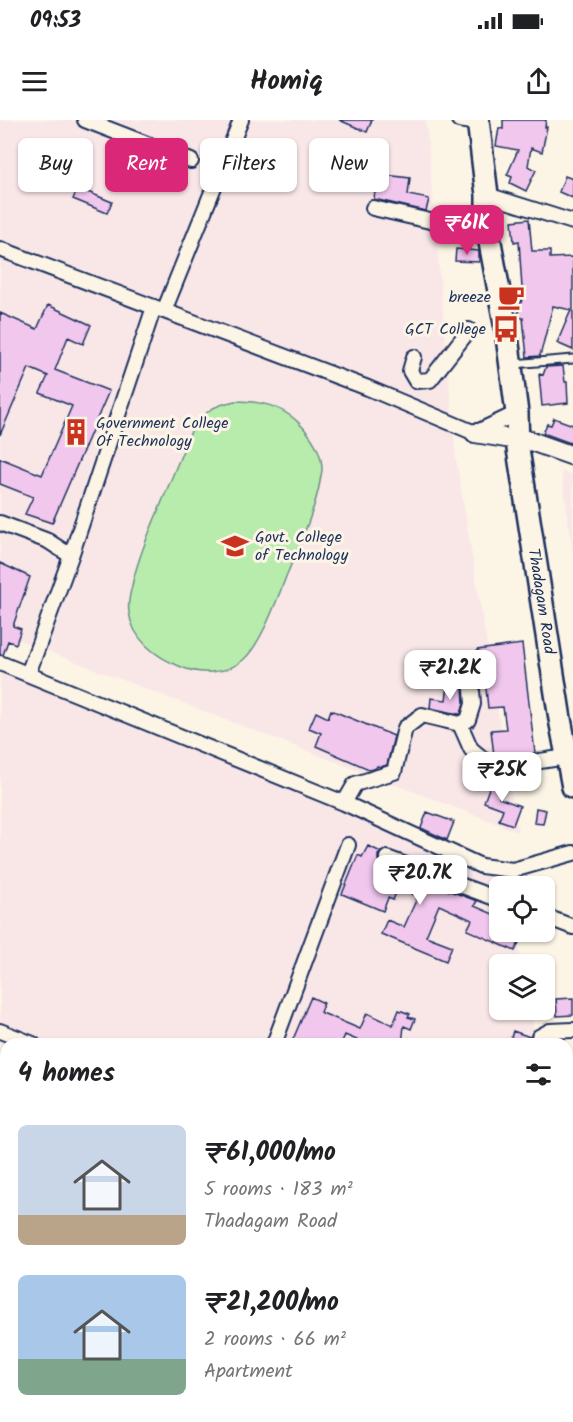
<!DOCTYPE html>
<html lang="en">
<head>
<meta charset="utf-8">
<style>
	:root { --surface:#fff; --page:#f2f2f2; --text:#202124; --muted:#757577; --accent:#db2777 }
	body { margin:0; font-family:Kalam,sans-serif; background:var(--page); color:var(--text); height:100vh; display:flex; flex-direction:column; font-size:22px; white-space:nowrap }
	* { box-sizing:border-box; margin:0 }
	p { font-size:20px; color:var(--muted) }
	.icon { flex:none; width:33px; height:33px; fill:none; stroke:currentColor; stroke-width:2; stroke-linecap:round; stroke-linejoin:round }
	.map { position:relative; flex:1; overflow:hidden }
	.panel { position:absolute; left:0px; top:918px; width:573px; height:384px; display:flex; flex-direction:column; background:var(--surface); border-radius:18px 18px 0 0; box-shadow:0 2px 4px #0004 }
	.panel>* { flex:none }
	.hud { position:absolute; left:18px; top:18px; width:537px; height:54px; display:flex; gap:12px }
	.fabs { position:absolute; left:489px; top:756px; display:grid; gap:12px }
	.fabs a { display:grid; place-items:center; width:66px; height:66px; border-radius:9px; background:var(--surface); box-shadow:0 2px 4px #0004; font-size:30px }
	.price { position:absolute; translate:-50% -51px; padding:0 14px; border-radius:12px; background:#fff; color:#222; font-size:20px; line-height:39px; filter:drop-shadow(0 2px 3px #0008) }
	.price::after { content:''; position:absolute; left:50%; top:36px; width:18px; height:14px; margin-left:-9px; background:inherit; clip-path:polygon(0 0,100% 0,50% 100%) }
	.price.current { background:var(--accent); color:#fff }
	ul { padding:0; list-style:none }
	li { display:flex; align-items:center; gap:18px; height:150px; padding:0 18px }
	li span { display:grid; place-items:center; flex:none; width:168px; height:120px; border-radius:9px; color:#555 }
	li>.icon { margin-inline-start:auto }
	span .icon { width:72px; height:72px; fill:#fffc; stroke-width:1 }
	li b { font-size:26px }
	h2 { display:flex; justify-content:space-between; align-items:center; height:72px; padding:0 18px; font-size:26px }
	.chip { padding:0 21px; border-radius:9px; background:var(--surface); box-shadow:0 2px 4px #0004; font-size:21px; line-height:54px }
	.chip.current { background:var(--accent); color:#fff }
	.status { display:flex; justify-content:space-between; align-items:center; height:42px; padding:0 30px; background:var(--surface); direction:ltr }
	.status svg { height:16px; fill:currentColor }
	header { display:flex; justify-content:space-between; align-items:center; height:78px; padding:0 18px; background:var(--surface); font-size:27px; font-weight:700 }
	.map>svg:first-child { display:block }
	.built { fill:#f9e7e8 }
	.green { fill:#b8ecad; stroke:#6a8e86; stroke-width:1.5 }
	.building { fill:#f1c7ee; stroke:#1b2f5e; stroke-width:1.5 }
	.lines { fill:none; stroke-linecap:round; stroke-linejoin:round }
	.service-casing { stroke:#1b2f5e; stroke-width:11 }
	.minor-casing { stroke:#1b2f5e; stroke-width:18 }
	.secondary-casing { stroke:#1b2f5e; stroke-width:22 }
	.primary-casing { stroke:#1b2f5e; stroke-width:26 }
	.service { stroke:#fcf5e5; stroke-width:7 }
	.minor { stroke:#fcf5e5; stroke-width:14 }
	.secondary { stroke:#fcf5e5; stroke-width:18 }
	.primary { stroke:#fcf5e5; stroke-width:21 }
	.labels { text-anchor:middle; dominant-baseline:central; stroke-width:6; stroke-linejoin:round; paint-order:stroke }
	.poi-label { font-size:16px; fill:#1b2f5e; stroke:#fcf5e5; text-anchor:end }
	.street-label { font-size:16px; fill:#1b2f5e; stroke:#fcf5e5 }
</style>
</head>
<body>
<div class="status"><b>09:53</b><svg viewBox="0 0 49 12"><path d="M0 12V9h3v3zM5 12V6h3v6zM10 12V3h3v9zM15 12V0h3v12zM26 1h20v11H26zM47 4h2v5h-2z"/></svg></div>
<header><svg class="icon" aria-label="menu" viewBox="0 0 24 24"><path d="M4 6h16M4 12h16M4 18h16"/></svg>Homiq<svg class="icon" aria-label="share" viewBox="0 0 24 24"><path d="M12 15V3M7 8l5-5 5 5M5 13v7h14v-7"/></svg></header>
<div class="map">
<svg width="573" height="1302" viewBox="0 0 573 1302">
	<rect width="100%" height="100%" fill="#fcf5e5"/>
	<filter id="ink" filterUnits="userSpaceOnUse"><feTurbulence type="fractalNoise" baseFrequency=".0167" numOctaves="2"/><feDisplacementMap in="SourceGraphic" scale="12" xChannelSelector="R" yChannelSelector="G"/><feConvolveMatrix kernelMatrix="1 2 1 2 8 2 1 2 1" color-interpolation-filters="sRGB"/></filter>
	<g filter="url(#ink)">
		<path class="built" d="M0 0H426L456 338 518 712 0 513Z
			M561 351 573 355V432Z
			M0 548 503 746 507 766H500V812H516L522 844H500V890H530L537 924H6V1275L0 1273Z
			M567 1082 573 1113V1302H72L57 1296H567Z"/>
		<path class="green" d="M235 281C259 281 280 285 298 302 310 314 322 331 322 349 322 353 320 358 320 362 314 393 300 423 288 452 278 476 262 524 243 540 226 555 198 555 179 546 156 537 132 519 129 492 127 482 131 471 133 461 139 436 149 412 159 389 170 362 181 335 192 309 207 290 212 286 235 281Z"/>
		<path class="building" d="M339 0H372L367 12Z
			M503 0H546L545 7H547L542 32 531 28 528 46 536 50 526 71 510 63 512 57 507 55 518 30 496 26 499 8 503 9Z
			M377 54 410 58 408 75 429 79 426 91 374 79Z
			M565 56 573 59V78L559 72Z
			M78 68 112 82 107 93 73 79Z
			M529 99 532 131H550V138L573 137V230L557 223 571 190 553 186 540 236 527 237 523 198 517 197 525 168H522L519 121 514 122 512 101Z
			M456 129 479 131V142L455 141Z
			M48 185 91 205 83 224 68 217 55 250 109 271 52 403 25 394 33 377 0 364V338L42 355 72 286 40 273 48 256 29 248 0 315V193L37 209Z
			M563 246 565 262H567L568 283 542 286 539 254 543 255 546 247Z
			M554 298 573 305V324L543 313 547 304 551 305Z
			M0 443 30 457 13 506 21 509 16 524 8 521 3 535 0 534Z
			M522 524 535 633 497 639 494 636 491 610 506 609 503 587 488 588 484 549 481 564 479 550 475 547 474 542 477 530Z
			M448 566 463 568 464 583 461 594H459L430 588 431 578 446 580Z
			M331 590 394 616 387 645 380 647 377 646 376 648 371 650 316 626 321 613 309 608 316 592 328 598Z
			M492 660 504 665 499 678 520 686 513 705 499 700 503 689 484 682Z
			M536 688 546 690 543 704 534 703Z
			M427 692 454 702 447 720 421 708Z
			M368 726 381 732 378 735V740L384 746 477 781 474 786 500 797V812H524L515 831 467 810 472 800 439 785 426 816 452 826 446 841 381 814 387 800 404 807 418 776 398 768 393 780 388 778 383 791 342 774 358 735 362 737Z
			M311 877 324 883 320 892 360 909 367 893 393 905 399 890 410 894 408 897 415 899 411 909 404 906 402 924H366L345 915 341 924H291Z
			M573 878V895L557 896 556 879Z
			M513 911 530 917 528 924H509Z"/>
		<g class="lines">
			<defs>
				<path id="service" d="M513 244 573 239"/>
				<path id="minor" d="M85 0 191 41
					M459 0 478 3
					M487 75 573 102
					M373 88 443 104 487 106
					M0 129 368 268 475 313 517 293
					M164 191 241 0
					M414 237 410 251 416 261 430 260 469 210
					M0 403 48 421 71 436 154 187
					M0 543 344 683 481 746 513 750 573 733
					M28 554 71 436
					M471 555 473 584 468 600 460 604 471 629 494 648 567 637
					M344 683 355 664 394 652 405 608 422 595 460 604
					M387 738 500 780
					M544 796 573 807
					M0 911 33 924
					M274 924 348 725
					M538 924 539 917 550 911 573 910
					M567 1138 568 1136 573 1138
					M0 1262 6 1264
					M567 1279 573 1282"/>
				<path id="secondary" d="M475 313 518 320H528L573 336"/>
				<g id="primary">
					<path id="s1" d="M478 0 487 75V106L506 209 517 293 518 329 560 599 573 667"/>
					<path d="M17 1296 32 1302"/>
				</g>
			</defs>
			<use href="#service" class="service-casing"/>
			<use href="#minor" class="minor-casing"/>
			<use href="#secondary" class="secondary-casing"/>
			<use href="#primary" class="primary-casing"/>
			<use href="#service" class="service"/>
			<use href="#minor" class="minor"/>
			<use href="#secondary" class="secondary"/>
			<use href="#primary" class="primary"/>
		</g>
	</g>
	<defs>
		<symbol id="cafe-bare" viewBox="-9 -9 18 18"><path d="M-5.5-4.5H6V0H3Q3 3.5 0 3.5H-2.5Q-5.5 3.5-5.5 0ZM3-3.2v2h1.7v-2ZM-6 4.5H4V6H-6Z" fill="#c8321e" stroke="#fcf5e5" stroke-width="2.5" paint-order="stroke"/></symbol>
		<symbol id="bus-bare" viewBox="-9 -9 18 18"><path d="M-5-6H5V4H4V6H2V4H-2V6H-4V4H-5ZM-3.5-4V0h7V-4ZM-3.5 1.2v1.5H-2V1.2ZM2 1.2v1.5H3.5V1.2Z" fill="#c8321e" stroke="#fcf5e5" stroke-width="2.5" paint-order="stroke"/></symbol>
		<symbol id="building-bare" viewBox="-9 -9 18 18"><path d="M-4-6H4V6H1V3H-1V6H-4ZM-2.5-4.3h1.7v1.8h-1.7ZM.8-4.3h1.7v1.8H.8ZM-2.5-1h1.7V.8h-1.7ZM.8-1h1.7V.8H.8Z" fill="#c8321e" stroke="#fcf5e5" stroke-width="2.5" paint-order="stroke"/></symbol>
		<symbol id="university-bare" viewBox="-9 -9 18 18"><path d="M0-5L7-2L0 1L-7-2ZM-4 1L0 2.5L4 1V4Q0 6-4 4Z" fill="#c8321e" stroke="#fcf5e5" stroke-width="2.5" paint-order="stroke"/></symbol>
	</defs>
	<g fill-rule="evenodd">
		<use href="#cafe-bare" x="492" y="158" width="38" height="38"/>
		<use href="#bus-bare" x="487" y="190" width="38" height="38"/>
		<use href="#building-bare" x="57" y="293" width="38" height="38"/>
		<use href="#university-bare" x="216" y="407" width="38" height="38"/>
	</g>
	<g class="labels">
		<g class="poi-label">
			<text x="491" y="177">breeze</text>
			<text x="486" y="209">GCT College</text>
			<text x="96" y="303" text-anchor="start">Government College<tspan x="96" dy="18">Of Technology</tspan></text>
			<text x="255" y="417" text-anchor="start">Govt. College<tspan x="255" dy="18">of Technology</tspan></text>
		</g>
		<g class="street-label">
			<text stroke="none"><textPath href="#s1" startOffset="486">Thadagam Road</textPath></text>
		</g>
	</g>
</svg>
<div class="fabs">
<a><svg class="icon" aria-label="locate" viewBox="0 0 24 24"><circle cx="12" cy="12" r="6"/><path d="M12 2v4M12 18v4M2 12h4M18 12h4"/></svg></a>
<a><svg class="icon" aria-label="layers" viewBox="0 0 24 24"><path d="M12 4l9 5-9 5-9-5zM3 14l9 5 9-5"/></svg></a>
</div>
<b class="price current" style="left:467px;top:136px">₹61K</b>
<b class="price" style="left:450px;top:581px">₹21.2K</b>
<b class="price" style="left:502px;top:683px">₹25K</b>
<b class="price" style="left:420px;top:786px">₹20.7K</b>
<div class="hud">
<a class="chip">Buy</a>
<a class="chip current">Rent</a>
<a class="chip">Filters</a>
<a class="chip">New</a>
</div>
<section class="panel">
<h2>4 homes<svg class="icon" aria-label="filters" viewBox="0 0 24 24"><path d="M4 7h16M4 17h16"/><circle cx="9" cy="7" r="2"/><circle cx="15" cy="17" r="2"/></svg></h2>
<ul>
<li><span style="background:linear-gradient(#c9d6e8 75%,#b9a48a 0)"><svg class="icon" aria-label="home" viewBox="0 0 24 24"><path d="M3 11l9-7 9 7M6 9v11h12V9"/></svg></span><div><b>₹61,000/mo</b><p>5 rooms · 183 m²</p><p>Thadagam Road</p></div></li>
<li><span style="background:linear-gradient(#a9c7e8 70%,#7fa58c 0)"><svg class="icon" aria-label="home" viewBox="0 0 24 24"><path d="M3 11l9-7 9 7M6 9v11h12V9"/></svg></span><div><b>₹21,200/mo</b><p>2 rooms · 66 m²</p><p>Apartment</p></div></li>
</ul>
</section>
</div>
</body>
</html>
